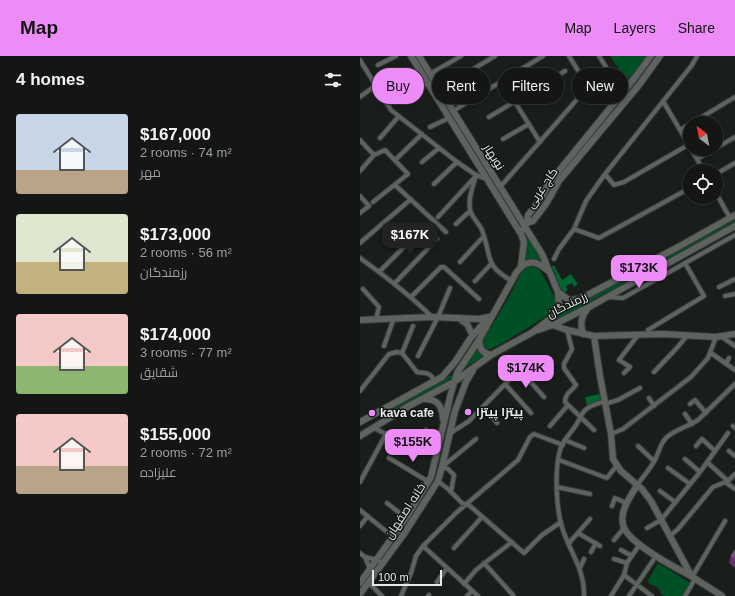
<!DOCTYPE html>
<html lang="en">
<head>
<meta charset="utf-8">
<style>
	:root { --surface:#141614; --page:#1d1f1d; --text:#f1f3f6; --muted:#9d9fa0; --line:#333534; --accent:#ed8cf9 }
	body { margin:0; font-family:Helvetica,Cairo,sans-serif; background:var(--page); color:var(--text); height:100vh; display:flex; flex-direction:column; font-size:15px; white-space:nowrap }
	* { box-sizing:border-box; margin:0 }
	p { font-size:13px; color:var(--muted) }
	.icon { flex:none; width:22px; height:22px; fill:none; stroke:currentColor; stroke-width:2; stroke-linecap:round; stroke-linejoin:round }
	.map { position:relative; flex:1; overflow:hidden }
	.panel { display:flex; flex-direction:column; background:var(--surface); width:360px }
	.panel>* { flex:none }
	.banner { position:absolute; left:12px; top:12px; width:303px; height:36px; display:flex; gap:8px }
	.needle { width:26px; rotate:328deg }
	.tools { position:absolute; left:323px; top:60px; display:grid; gap:8px }
	.tools a { display:grid; place-items:center; width:40px; height:40px; border-radius:50%; background:var(--surface); box-shadow:0 2px 6px #0003,0 0 0 1px var(--line); font-size:20px }
	.scale { position:absolute; left:12px; bottom:10px; width:70px; box-sizing:border-box; padding-left:4px; border:2px solid #e7eae8; border-top:0; font-size:11px; line-height:14px; white-space:nowrap; color:#e7eae8; -webkit-text-stroke:3px #111512; paint-order:stroke }
	.price { position:absolute; translate:-50% -34px; padding:0 9px; border-radius:8px; background:var(--accent); color:#111; font-size:13px; line-height:26px; filter:drop-shadow(0 1px 2px #0008) }
	.price::after { content:''; position:absolute; left:50%; top:24px; width:12px; height:9px; margin-left:-6px; background:inherit; clip-path:polygon(0 0,100% 0,50% 100%) }
	.price.selected { background:#222; color:#fff }
	ul { padding:0; list-style:none }
	li { display:flex; align-items:center; gap:12px; height:100px; padding:0 16px }
	li span { display:grid; place-items:center; flex:none; width:112px; height:80px; border-radius:4px; color:#555 }
	li>.icon { margin-inline-start:auto }
	span .icon { width:48px; height:48px; fill:#fffc; stroke-width:1 }
	li b { font-size:17px }
	h2 { display:flex; justify-content:space-between; align-items:center; height:48px; padding:0 16px; font-size:17px }
	.chip { padding:0 14px; border-radius:18px; background:var(--surface); box-shadow:0 2px 6px #0003,0 0 0 1px var(--line); font-size:14px; line-height:36px }
	.chip.selected { background:var(--accent); color:#111 }
	header { display:flex; align-items:center; gap:24px; box-sizing:border-box; height:56px; padding:0 20px; background:var(--accent); color:#111 }
	header strong { font-size:19px }
	nav { display:flex; gap:22px; margin-inline-start:auto; font-size:14px }
	main { display:flex; flex:1; min-height:0 }
	.map>svg:first-child { display:block }
	.green { fill:#005025 }
	.forest { fill:#006530 }
	.lines { fill:none; stroke-linecap:round; stroke-linejoin:round }
	.street-casing { stroke:#383a38; stroke-width:6 }
	.secondary-casing { stroke:#383a38; stroke-width:8 }
	.street { stroke:#5e635f; stroke-width:4 }
	.secondary { stroke:#5e635f; stroke-width:6 }
	.wall { fill:#65336c }
	.building { fill:#73467a; stroke:#85608b }
	.poi-dot { fill:#ed8cf9; stroke:#111512; stroke-width:1.5 }
	.labels { text-anchor:middle; dominant-baseline:central; stroke-width:3; stroke-linejoin:round; paint-order:stroke }
	.street-label { font-size:12px; fill:#e7eae8; stroke:#111512 }
	.poi-label { font-size:12px; font-weight:bold; fill:#e7eae8; stroke:#111512; text-anchor:start }
</style>
</head>
<body>
<header>
<strong>Map</strong>
<nav><a>Map</a><a>Layers</a><a>Share</a></nav>
</header>
<main>
<section class="panel">
<h2>4 homes<svg class="icon" aria-label="filters" viewBox="0 0 24 24"><path d="M4 7h16M4 17h16"/><circle cx="9" cy="7" r="2"/><circle cx="15" cy="17" r="2"/></svg></h2>
<ul>
<li><span style="background:linear-gradient(#c9d6e8 70%,#b9a48a 0)"><svg class="icon" aria-label="home" viewBox="0 0 24 24"><path d="M3 11l9-7 9 7M6 9v11h12V9"/></svg></span><div><b>$167,000</b><p>2 rooms · 74 m²</p><p>مهر</p></div></li>
<li><span style="background:linear-gradient(#dfe7d0 60%,#c2b280 0)"><svg class="icon" aria-label="home" viewBox="0 0 24 24"><path d="M3 11l9-7 9 7M6 9v11h12V9"/></svg></span><div><b>$173,000</b><p>2 rooms · 56 m²</p><p>رزمندگان</p></div></li>
<li><span style="background:linear-gradient(#f6c9c9 65%,#8fb573 0)"><svg class="icon" aria-label="home" viewBox="0 0 24 24"><path d="M3 11l9-7 9 7M6 9v11h12V9"/></svg></span><div><b>$174,000</b><p>3 rooms · 77 m²</p><p>شقایق</p></div></li>
<li><span style="background:linear-gradient(#f6c9c9 65%,#b9a48a 0)"><svg class="icon" aria-label="home" viewBox="0 0 24 24"><path d="M3 11l9-7 9 7M6 9v11h12V9"/></svg></span><div><b>$155,000</b><p>2 rooms · 72 m²</p><p>علیزاده</p></div></li>
</ul>
</section>
<div class="map">
<svg width="375" height="540" viewBox="0 0 375 540">
	<rect width="100%" height="100%" fill="#1a1e1b"/>
	<path class="green" d="M250 0H288L279 15 266 24Z
		M375 164V167L187 269C194 262 202 256 203 246L215 247 222 244 301 203Z
		M166 177C171 186 178 194 182 204H169L163 206C166 197 169 189 165 179Z
		M173 210 180 214 196 244 195 250 192 256 185 261 141 288 126 295 123 293 122 286 148 243 162 215 166 211Z
		M117 291 120 297 124 299 101 315Z
		M91 319 93 322 31 357 29 353Z
		M298 507 332 528 324 540H303L298 532 287 526Z"/>
	<path class="forest" d="M194 209 202 224 211 218 218 228 214 231 212 227 206 230 207 235 204 236 201 233 192 211Z
		M239 338 241 344 227 350 225 341Z"/>
	<g class="lines">
		<defs>
			<path id="street" d="M0 4 31 54 97 106 116 119 127 123
				M18 9 36 0
				M70 18 101 0
				M105 18 135 0
				M227 30 246 11 239 0
				M0 41 16 29
				M40 44 67 27
				M303 45 330 91
				M155 46 180 86
				M93 55 183 0
				M129 61 205 15
				M332 67 375 41
				M70 71 89 62
				M320 74 330 68
				M20 82 39 60
				M143 83 169 68
				M0 84 14 99
				M356 92 375 81
				M331 93 344 115
				M337 103 354 93
				M35 104 62 78
				M62 106 79 92
				M0 115 14 99 25 94 48 118 13 146
				M245 118 254 129 264 126 328 89
				M356 118 375 107
				M116 119C113 131 108 141 110 153 111 162 121 168 123 177 132 202 124 209 152 225
				M74 128 97 106
				M35 129 86 176
				M140 131 228 31 209 0
				M356 137 370 162
				M0 140 9 150 0 157
				M78 161 115 121
				M96 168 110 155
				M214 173 239 182 330 132
				M0 187 51 143
				M0 202C25 220 50 239 72 261
				M194 203 199 193 214 173 226 145 245 118 332 9 337 0
				M100 206 124 180
				M19 216 63 172
				M115 225 132 207
				M34 228 77 183
				M359 231 375 223
				M3 233 19 251 16 263
				M365 240 375 238
				M51 241 81 211H84L119 243
				M248 241 263 242 375 179
				M207 274 212 293 204 308V312L216 329C212 335 205 337 205 346L234 374
				M288 274 344 240 325 207
				M362 281 375 290
				M24 290 34 262
				M42 297 53 270
				M351 297 375 314
				M58 300 78 261 90 232
				M366 308 369 302
				M160 314 184 341
				M294 316 315 294 327 280
				M264 317 270 311 259 304 278 279
				M145 328 171 357
				M0 335 29 298 37 296 42 297 57 316C66 318 70 315 75 326
				M289 342 294 350
				M245 348 258 344 280 332
				M330 348 335 344 346 357
				M123 351 137 367
				M325 358 332 368
				M190 370 208 349
				M373 370 375 372
				M14 372 52 391 66 374
				M89 378 109 365 152 321 172 304
				M251 378 263 373 331 321 348 302 356 281
				M205 384 224 392
				M278 390 294 405
				M336 390 342 383 355 395
				M369 395 375 400
				M29 402 69 426
				M325 403 340 416
				M199 404 247 422 257 409
				M347 406 368 425
				M82 411 116 383
				M82 411 88 413 94 419 91 436
				M308 412 330 428
				M78 425 88 433 102 447 110 450 164 497 182 479 201 466
				M0 426 26 378
				M365 426 375 433
				M277 429C283 421 290 413 295 404 299 396 300 388 306 382 315 373 328 371 338 364L375 328
				M197 431 230 438
				M300 435 315 446
				M27 447 46 462
				M252 450 255 442 266 447
				M0 454 33 481
				M0 470 8 460
				M287 472 301 464 340 416 368 377
				M218 477 240 490
				M310 480 318 473 353 431 368 425 375 418
				M254 484 264 472
				M209 487 230 463
				M280 488 267 507 264 519 292 540
				M63 490 118 540
				M94 492 122 461
				M261 494 272 500
				M231 496 236 487
				M0 497 5 501 10 513
				M5 501 17 504 22 507
				M254 503 267 507
				M124 507 153 539
				M220 512 224 503
				M332 521 365 465
				M77 526 87 512
				M9 527 22 540
				M104 528 116 514 126 506 152 486
				M41 540 51 517 56 500 63 490 96 457 158 404 170 381 174 378 203 389
				M68 540 69 539
				M107 540 112 535
				M224 540C225 513 209 495 202 471 196 452 195 417 199 398 201 387 208 380 214 372 218 367 219 363 222 358 227 350 236 348 245 345
				M251 540 264 519
				M269 540 296 500
				M325 540 335 523"/>
			<path id="secondary" d="M51 0 161 178 164 186 161 210
				M167 167 173 165 186 148 199 125 279 29 300 0
				M163 174 167 167 168 159 180 144 189 127 273 24 291 0
				M198 236 209 244 220 243 320 190 375 159
				M0 264 72 261 120 263 129 261
				M101 264 107 268 113 280
				M193 269 207 274 234 280 303 278 356 281 375 278
				M178 274 193 269 231 250 375 170
				M223 278C220 267 221 261 228 252
				M234 280 240 320 251 378 253 403 261 415 282 433 291 445 332 521
				M119 284C120 293 122 297 131 299
				M64 343C78 343 82 350 83 363
				M0 366 82 321 95 306 110 283 127 263
				M0 380 47 351 94 326 131 299 173 276 194 260 199 252 198 236 182 198 59 0
				M277 429C270 442 258 456 264 472 272 489 314 511 331 520 341 527 352 533 362 540
				M0 527 46 462 71 421 91 337 97 317 119 284 156 217C165 204 175 203 187 214
				M0 538 44 478 78 425 82 411 95 355 106 326 113 314"/>
		</defs>
		<use href="#street" class="street-casing"/>
		<use href="#secondary" class="secondary-casing"/>
		<use href="#street" class="street"/>
		<use href="#secondary" class="secondary"/>
	</g>
	<path class="wall" d="M375 494V512L369 507 371 500Z"/>
	<path class="building" d="M375 494V502L371 500Z"/>
	<g class="poi-dot">
		<circle cx="108" cy="356" r="4"/>
		<circle cx="12" cy="357" r="4"/>
	</g>
	<g class="labels">
		<g class="street-label">
			<text transform="translate(134 101) rotate(58)">نوبهار</text>
			<text transform="translate(182 132) rotate(-56)">کاج غربی</text>
			<text transform="translate(207 249) rotate(-26)">رزمندگان</text>
			<text transform="translate(45 455) rotate(-57)">خانه اصفهان</text>
		</g>
		<g class="poi-label">
			<text x="116" y="356">پیتزا پیتزا</text>
			<text x="20" y="357">kava cafe</text>
		</g>
	</g>
</svg>
<div class="tools">
<a><svg class="needle" viewBox="-14 -14 28 28"><path d="M0-13l5 13h-10z" fill="#e53935"/><path d="M0 13l5-13h-10z" fill="#9d9fa0"/></svg></a>
<a><svg class="icon" aria-label="locate" viewBox="0 0 24 24"><circle cx="12" cy="12" r="6"/><path d="M12 2v4M12 18v4M2 12h4M18 12h4"/></svg></a>
</div>
<div class="scale">100 m</div>
<b class="price selected" style="left:50px;top:200px">$167K</b>
<b class="price" style="left:279px;top:233px">$173K</b>
<b class="price" style="left:166px;top:333px">$174K</b>
<b class="price" style="left:53px;top:407px">$155K</b>
<div class="banner">
<a class="chip selected">Buy</a>
<a class="chip">Rent</a>
<a class="chip">Filters</a>
<a class="chip">New</a>
</div>
</div>
</main>
</body>
</html>
